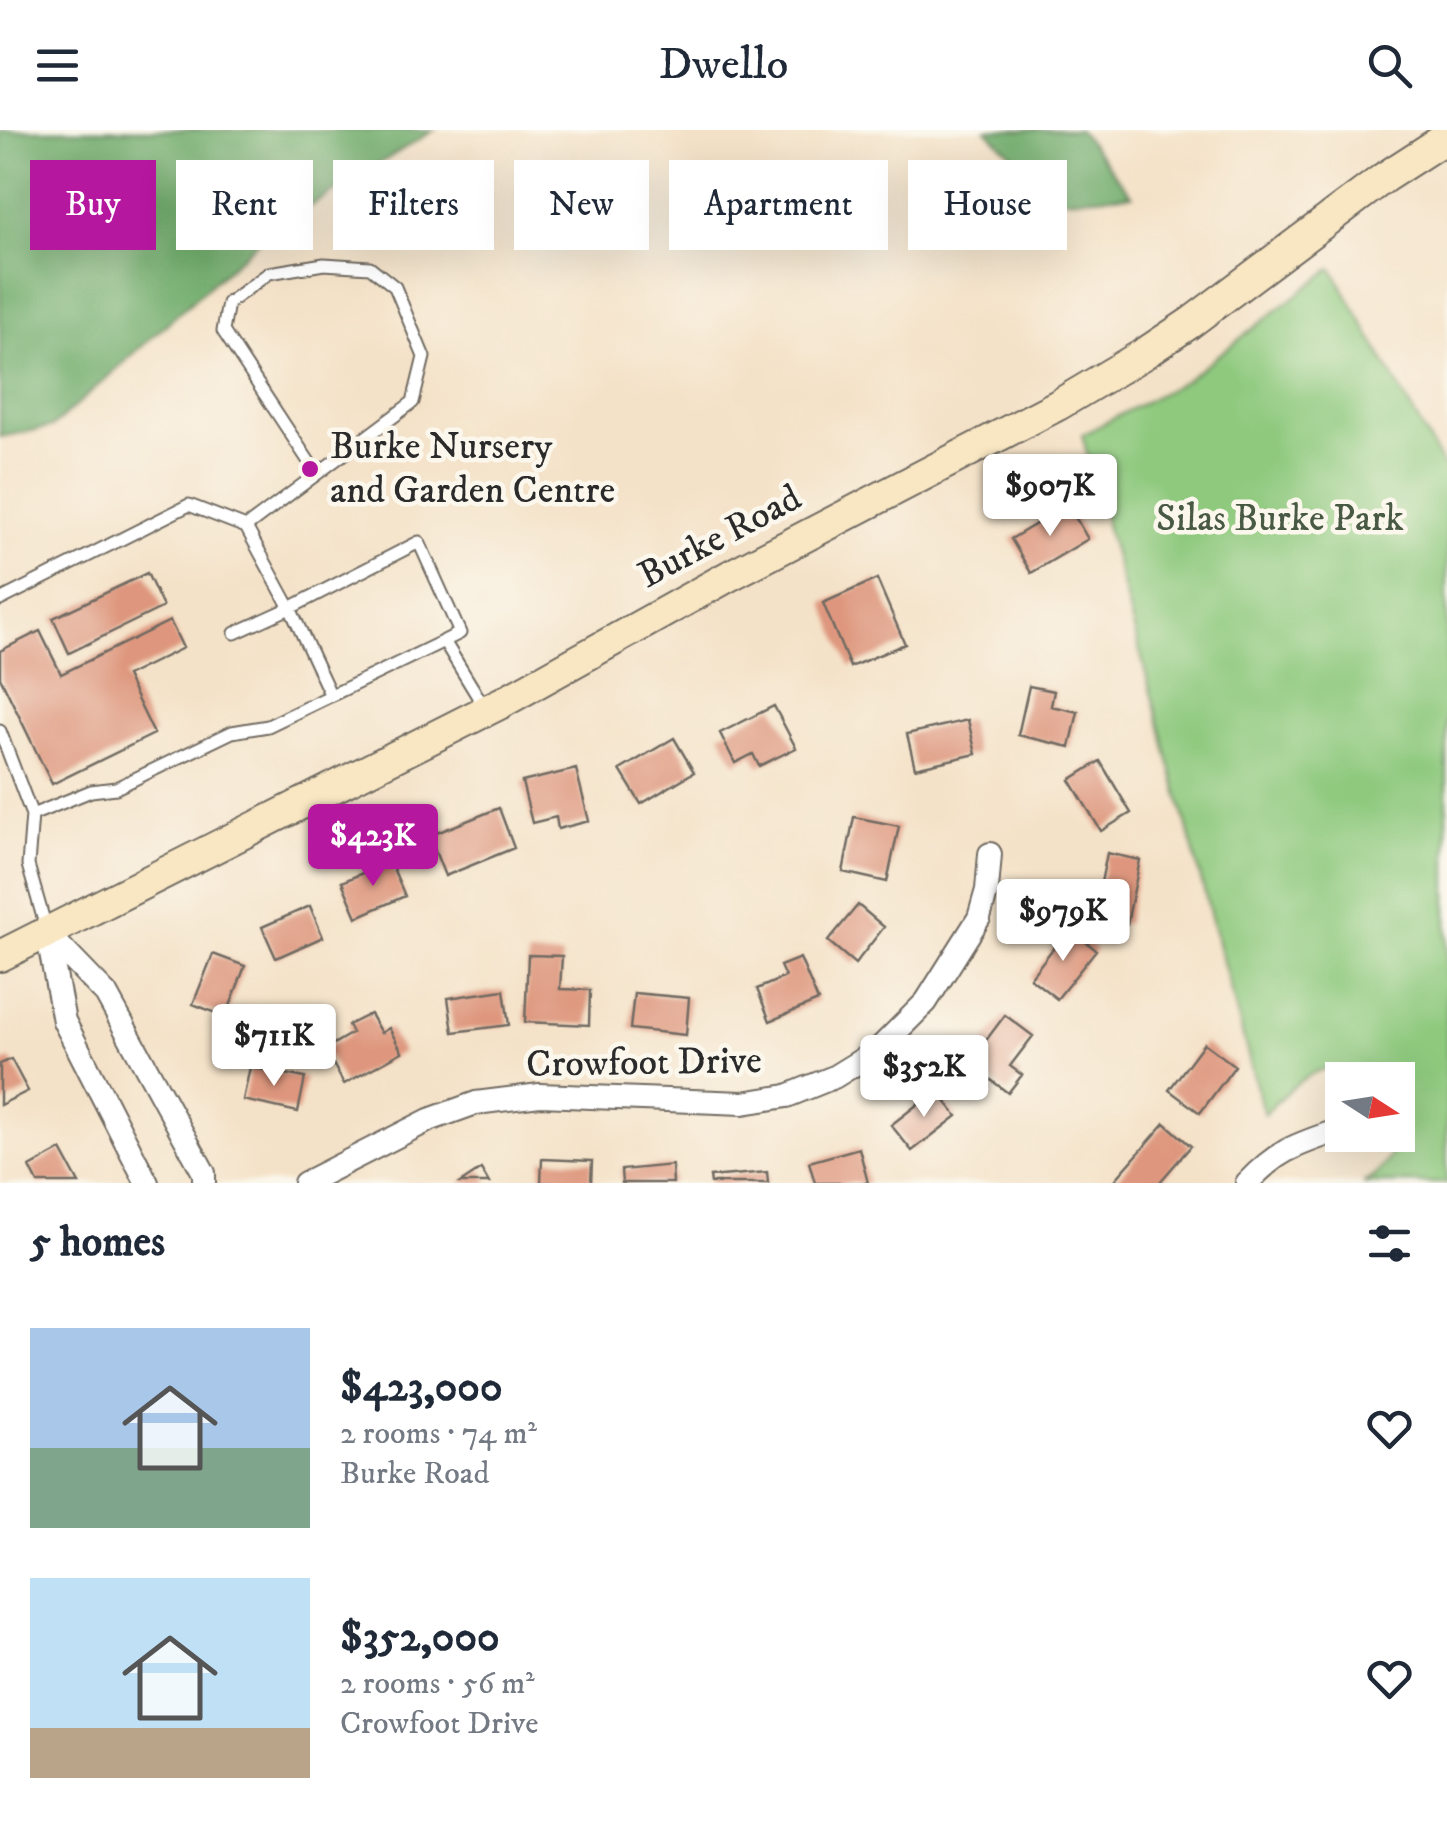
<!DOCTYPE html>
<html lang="en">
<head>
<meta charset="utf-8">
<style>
	:root { --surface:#fff; --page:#f2f2f3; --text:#1f2937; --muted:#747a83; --accent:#b5179e }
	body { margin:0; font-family:"IM FELL DW Pica",serif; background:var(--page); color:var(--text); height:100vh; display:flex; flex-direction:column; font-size:38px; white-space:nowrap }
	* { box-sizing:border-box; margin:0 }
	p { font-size:32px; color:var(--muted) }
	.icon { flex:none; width:55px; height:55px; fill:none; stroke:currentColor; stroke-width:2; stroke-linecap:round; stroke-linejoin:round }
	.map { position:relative; height:1053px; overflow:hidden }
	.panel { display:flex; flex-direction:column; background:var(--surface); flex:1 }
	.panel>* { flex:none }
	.top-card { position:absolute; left:30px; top:30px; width:1388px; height:90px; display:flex; gap:20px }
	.needle { width:65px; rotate:102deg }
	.controls { position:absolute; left:1325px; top:932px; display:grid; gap:20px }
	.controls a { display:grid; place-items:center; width:90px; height:90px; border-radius:0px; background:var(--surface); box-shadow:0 10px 40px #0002; font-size:50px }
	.price { position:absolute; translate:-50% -85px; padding:0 22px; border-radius:10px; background:#fff; color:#222; font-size:32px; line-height:65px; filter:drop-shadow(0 2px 5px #0008) }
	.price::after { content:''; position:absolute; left:50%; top:60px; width:30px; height:22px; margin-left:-15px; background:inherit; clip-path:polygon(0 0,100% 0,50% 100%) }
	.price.on { background:var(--accent); color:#fff }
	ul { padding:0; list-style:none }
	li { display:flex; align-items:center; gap:30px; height:250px; padding:0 30px }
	li span { display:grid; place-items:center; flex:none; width:280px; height:200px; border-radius:0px; color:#555 }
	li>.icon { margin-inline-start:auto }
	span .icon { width:120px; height:120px; fill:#fffc; stroke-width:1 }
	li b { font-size:42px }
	h2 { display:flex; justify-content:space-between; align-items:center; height:120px; padding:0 30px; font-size:42px }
	.pill { padding:0 35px; border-radius:0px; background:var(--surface); box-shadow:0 10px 40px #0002; font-size:35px; line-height:90px }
	.pill.on { background:var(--accent); color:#fff }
	header { display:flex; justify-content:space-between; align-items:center; height:130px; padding:0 30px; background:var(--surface); font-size:45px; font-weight:600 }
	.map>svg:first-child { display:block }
	.green { fill:#8ec97e; stroke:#5c7a54; stroke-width:2.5 }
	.forest { fill:#72ad6d; stroke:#4e6c4c; stroke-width:2.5 }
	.building { fill:#de977e }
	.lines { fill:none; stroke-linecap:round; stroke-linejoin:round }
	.lane-casing { stroke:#716b62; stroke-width:15 }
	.street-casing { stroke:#716b62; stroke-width:26 }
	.secondary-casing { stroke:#716b62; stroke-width:34 }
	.lane { stroke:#fff; stroke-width:11 }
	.street { stroke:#fff; stroke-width:22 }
	.secondary { stroke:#f9e7c3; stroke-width:30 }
	.poi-dot { fill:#b5179e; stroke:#fbf7ec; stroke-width:4 }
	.labels { text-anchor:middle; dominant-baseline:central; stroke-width:9; stroke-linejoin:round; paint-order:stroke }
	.poi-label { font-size:38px; fill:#2b2b2b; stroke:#fbf7ec; text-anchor:start }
	.park-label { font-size:38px; fill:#495a44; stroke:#fbf7ec }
	.street-label { font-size:38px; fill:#2b2b2b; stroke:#fbf7ec }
</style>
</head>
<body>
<header><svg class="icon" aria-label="menu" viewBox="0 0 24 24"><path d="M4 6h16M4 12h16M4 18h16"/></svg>Dwello<svg class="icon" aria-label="search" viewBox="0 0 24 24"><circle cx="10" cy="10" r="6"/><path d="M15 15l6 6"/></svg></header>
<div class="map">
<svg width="1447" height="1053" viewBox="0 0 1447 1053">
	<rect width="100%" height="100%" fill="#fbf7ec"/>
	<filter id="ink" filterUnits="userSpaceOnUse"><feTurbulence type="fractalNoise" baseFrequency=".01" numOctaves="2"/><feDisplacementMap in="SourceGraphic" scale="20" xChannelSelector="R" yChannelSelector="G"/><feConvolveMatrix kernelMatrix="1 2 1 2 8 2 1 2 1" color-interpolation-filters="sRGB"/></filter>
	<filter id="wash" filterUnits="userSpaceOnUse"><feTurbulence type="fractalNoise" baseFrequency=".0048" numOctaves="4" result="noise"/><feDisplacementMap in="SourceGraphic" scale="40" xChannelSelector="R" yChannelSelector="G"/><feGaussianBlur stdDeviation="2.25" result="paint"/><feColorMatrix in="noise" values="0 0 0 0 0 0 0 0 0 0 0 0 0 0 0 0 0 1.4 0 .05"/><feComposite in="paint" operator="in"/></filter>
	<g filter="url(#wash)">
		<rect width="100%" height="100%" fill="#f4e2c8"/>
		<path class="green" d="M1332 138 1447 343V1053H1363C1403 1032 1398 989 1398 950 1390 950 1381 951 1373 950 1366 949 1359 942 1352 940 1313 929 1288 961 1264 985L1082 305 1186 250Z"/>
		<path class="forest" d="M0 0H434L270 101 52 297 0 307Z
			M986 0H1079L1132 65 1059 69Z"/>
		<g id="blocks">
			<path class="building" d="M1068 375 1088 409 1031 443 1011 409Z
				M147 443 163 477 69 523 53 488Z
				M877 449 905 514 850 537 823 473Z
				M170 491 183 518 126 546 154 604 52 654 0 547V521L40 501 61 544Z
				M1029 556 1054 561 1051 576 1078 582 1070 617 1018 605Z
				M774 576 796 618 759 636 753 624 735 633 720 603Z
				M968 590 976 624 915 638 907 604Z
				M674 608 694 642 641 674 620 640Z
				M1100 631 1131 683 1101 701 1070 650Z
				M576 639 589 691 558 699 556 687 532 693 522 652Z
				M499 678 514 718 445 746 429 706Z
				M854 687 899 696 887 752 843 742Z
				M1107 723 1140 730 1127 794 1094 787Z
				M390 731 405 766 357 787 342 752Z
				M858 775 884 797 855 834 828 811Z
				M310 776 323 807 276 828 262 797Z
				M1069 798 1096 820 1057 869 1030 848Z
				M213 824 245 836 226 887 193 874Z
				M528 825 562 826 560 859 590 860 589 895 525 892Z
				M800 828 818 871 770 891 757 859 785 847 780 836Z
				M504 860 509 895 453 902 448 868Z
				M634 863 689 868 686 905 630 899Z
				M370 884 381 903 389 898 402 922 344 954 325 919 352 903 348 895Z
				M1005 885 1033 906 1010 936 1022 945 1008 963 969 933Z
				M1204 913 1235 936 1200 983 1169 960Z
				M11 929 28 961 0 975V934Z
				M250 937 305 948 298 982 243 970Z
				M936 960 957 986 912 1021 891 995Z
				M1165 993 1191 1016 1159 1053H1120L1116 1049Z
				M859 1018 868 1053H815L809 1032Z
				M61 1020 79 1053H38L30 1037Z
				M542 1029 592 1031 591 1053H541Z
				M672 1035 673 1053H622L621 1040Z
				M481 1039 489 1053H460Z
				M767 1042 768 1053H711L710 1047Z"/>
		</g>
	</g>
	<g filter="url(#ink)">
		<use href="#blocks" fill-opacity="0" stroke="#716b62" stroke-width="2.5"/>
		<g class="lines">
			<defs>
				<path id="lane" d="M246 397 413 272 424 227 395 157 370 137 324 134 269 143 228 173 223 201 317 344
					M0 470 189 375 246 397 290 478 235 503
					M331 566 290 478 419 412 460 503 444 511
					M0 601 32 685 91 661 116 658 232 602 268 596 444 511 486 580
					M32 685 28 735 46 798"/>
				<path id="street" d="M47 803 106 864 204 1043V1053
					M47 803 64 891 147 1053
					M305 1053 429 990 476 973 540 965 743 973 787 966 834 947 878 920 926 872 979 788 987 760 990 724
					M1247 1053C1279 1018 1300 1014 1342 999"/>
				<path id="secondary" d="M0 826 503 572 729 446 1058 275 1142 225 1190 193 1385 47 1447 7"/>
			</defs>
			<use href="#lane" class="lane-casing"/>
			<use href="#street" class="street-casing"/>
			<use href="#secondary" class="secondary-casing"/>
			<use href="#lane" class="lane"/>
			<use href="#street" class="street"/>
			<use href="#secondary" class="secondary"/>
		</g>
	</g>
	<circle class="poi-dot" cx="310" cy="339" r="10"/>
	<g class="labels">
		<g class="poi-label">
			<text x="330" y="317">Burke Nursery<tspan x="330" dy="44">and Garden Centre</tspan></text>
		</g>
		<g class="park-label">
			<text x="1280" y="389">Silas Burke Park</text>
		</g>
		<g class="street-label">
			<text transform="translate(720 407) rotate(-28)">Burke Road</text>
			<text transform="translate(644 933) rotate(-1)">Crowfoot Drive</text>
		</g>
	</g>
</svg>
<div class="controls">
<a><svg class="needle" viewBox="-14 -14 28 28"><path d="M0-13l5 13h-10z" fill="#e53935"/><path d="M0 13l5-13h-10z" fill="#747a83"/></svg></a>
</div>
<b class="price" style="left:1050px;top:409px">$907K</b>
<b class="price on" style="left:373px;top:759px">$423K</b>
<b class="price" style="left:1063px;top:834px">$979K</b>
<b class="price" style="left:274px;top:959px">$711K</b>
<b class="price" style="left:924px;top:990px">$352K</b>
<div class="top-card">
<a class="pill on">Buy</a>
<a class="pill">Rent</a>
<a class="pill">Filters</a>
<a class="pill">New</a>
<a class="pill">Apartment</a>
<a class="pill">House</a>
</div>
</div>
<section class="panel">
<h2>5 homes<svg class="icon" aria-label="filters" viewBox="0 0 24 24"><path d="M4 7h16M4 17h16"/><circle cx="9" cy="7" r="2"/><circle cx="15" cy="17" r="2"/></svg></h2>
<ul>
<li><span style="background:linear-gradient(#a9c7e8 60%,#7fa58c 0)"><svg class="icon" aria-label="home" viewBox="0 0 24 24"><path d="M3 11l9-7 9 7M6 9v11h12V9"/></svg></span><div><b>$423,000</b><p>2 rooms · 74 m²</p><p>Burke Road</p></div><svg class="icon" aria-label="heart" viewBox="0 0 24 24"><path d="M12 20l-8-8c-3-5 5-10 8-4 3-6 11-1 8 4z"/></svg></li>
<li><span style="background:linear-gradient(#bfe0f5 75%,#b9a48a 0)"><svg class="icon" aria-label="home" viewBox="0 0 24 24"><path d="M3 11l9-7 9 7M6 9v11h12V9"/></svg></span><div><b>$352,000</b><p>2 rooms · 56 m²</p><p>Crowfoot Drive</p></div><svg class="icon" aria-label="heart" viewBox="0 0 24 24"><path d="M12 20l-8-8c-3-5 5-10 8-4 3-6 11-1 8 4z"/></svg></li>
</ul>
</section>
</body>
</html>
